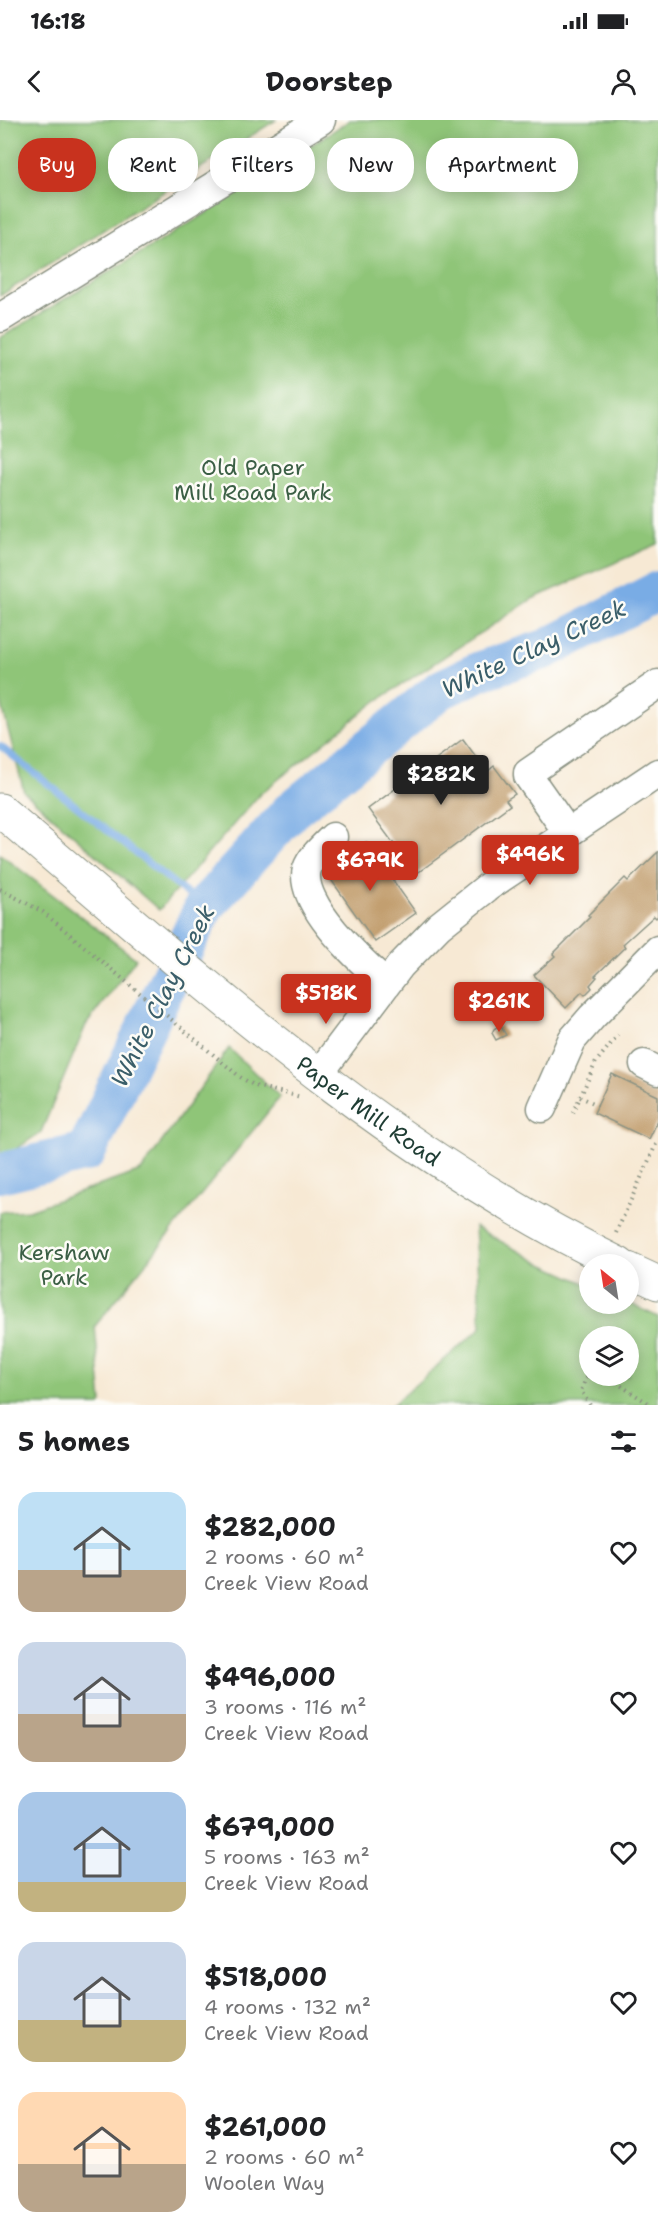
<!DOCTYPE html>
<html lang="en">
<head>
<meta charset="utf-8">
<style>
	:root { --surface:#fff; --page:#f6f6f6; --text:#202124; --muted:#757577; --accent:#c8321e }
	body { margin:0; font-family:"Shantell Sans",sans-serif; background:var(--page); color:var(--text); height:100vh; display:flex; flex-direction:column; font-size:22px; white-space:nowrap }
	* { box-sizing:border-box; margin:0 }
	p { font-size:20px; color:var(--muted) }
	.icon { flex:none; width:33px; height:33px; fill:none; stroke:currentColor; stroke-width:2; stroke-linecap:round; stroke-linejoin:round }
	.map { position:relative; height:1285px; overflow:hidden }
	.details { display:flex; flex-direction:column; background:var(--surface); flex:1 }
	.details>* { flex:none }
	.guide { position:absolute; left:18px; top:18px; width:622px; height:54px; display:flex; gap:12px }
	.needle { width:39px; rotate:330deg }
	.fabs { position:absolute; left:579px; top:1134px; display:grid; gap:12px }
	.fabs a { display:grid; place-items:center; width:60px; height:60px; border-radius:50%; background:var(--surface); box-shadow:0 3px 15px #0003; font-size:30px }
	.price { position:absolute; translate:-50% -51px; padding:0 14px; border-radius:6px; background:var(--accent); color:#fff; font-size:20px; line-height:39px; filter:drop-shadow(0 2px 3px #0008) }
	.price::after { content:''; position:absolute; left:50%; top:36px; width:18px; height:14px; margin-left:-9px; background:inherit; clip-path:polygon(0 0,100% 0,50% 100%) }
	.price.selected { background:#222; color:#fff }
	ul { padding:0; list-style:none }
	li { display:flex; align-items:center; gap:18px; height:150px; padding:0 18px }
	li span { display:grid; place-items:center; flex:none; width:168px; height:120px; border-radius:18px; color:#555 }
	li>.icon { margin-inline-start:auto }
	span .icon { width:72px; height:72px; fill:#fffc; stroke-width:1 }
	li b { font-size:26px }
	h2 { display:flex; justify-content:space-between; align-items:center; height:72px; padding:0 18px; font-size:26px }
	.chip { padding:0 21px; border-radius:24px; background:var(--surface); box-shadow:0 3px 15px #0003; font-size:21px; line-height:54px }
	.chip.selected { background:var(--accent); color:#fff }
	.status { display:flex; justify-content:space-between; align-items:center; height:42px; padding:0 30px; background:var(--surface); direction:ltr }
	.status svg { height:16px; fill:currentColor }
	header { display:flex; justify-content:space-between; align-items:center; height:78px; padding:0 18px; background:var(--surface); font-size:27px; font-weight:700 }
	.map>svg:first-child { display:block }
	.green { fill:#8fc578; stroke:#578156; stroke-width:1.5; fill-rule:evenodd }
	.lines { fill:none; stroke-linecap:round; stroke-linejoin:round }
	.stream { stroke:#79ace5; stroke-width:7 }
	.river { stroke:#79ace5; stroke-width:40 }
	.building { fill:#c29f70 }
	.minor-casing { stroke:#8b9384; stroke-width:31 }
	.major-casing { stroke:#8b9384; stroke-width:35 }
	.path { stroke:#8b9384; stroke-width:4; stroke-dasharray:1.5 4.5; stroke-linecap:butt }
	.minor { stroke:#fff; stroke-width:28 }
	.major { stroke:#fff; stroke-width:33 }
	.labels { text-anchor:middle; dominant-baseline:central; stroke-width:5; stroke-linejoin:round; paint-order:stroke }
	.park-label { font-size:22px; fill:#3b5f45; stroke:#fdfcf7 }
	.street-label { font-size:22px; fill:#1f3d34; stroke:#fdfcf7 }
	.water-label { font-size:24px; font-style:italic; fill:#3a5e69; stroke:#fdfcf7 }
</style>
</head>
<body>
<div class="status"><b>16:18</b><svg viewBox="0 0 49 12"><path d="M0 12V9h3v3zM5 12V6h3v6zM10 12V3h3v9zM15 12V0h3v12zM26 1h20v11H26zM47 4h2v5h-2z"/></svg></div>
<header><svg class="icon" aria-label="back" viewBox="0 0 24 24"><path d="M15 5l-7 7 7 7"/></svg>Doorstep<svg class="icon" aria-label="person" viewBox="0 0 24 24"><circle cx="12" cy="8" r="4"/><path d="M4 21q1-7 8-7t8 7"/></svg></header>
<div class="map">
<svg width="658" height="1285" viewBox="0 0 658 1285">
	<rect width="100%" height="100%" fill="#fdfcf7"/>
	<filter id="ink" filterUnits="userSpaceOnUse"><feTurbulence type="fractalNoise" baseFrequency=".0167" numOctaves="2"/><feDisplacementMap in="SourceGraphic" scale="12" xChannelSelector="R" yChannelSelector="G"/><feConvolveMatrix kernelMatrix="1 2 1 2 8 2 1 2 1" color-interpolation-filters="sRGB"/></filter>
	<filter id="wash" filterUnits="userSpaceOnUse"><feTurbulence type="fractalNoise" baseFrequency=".008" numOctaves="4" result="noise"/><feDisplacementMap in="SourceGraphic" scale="24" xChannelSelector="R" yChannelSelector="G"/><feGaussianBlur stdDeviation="1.35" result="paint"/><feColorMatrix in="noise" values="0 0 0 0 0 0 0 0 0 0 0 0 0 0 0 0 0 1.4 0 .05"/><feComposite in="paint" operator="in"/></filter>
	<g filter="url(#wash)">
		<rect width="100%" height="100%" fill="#f7e9d4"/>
		<path class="green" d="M0 0H276L0 176Z
			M350 0H658V424L532 479 378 580 260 674 159 790 24 672 0 578V218L200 97Z
			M0 734 136 839 86 905 41 1012 0 1040Z
			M229 928 280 977 95 1206 102 1283 100 1285H0V1092L29 1090 141 1051Z
			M475 1107 540 1143 589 1165 590 1184 629 1183 658 1197V1285H392L481 1208ZM590 1216H628V1256H590Z"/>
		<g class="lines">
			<path class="stream" d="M0 626 204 787"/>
			<path class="river" d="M0 1053 86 1032 204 787 291 691 440 570 480 551 546 529 658 471"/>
		</g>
		<g id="blocks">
			<path class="building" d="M463 619 487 652 494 646 515 674 506 680 510 685 416 754 368 689Z
				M366 722 416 793 375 822 325 751Z
				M658 732V796L656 798 654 796 623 824 625 827 595 856 597 857 590 865 592 868 585 875 582 872 566 888 534 855 555 836 553 834 590 797 588 795 625 758 628 761Z
				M500 905 506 915 496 920 492 913 494 909Z
				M612 954 658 976V1000L649 1019 594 993Z"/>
		</g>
	</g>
	<g filter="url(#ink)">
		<use href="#blocks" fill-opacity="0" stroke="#8b9384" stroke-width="1.5"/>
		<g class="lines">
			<defs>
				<path id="minor" d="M0 198 321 0
					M568 713 528 656V653L658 564
					M333 717C324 726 311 737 307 749 297 784 363 843 386 863
					M644 944 658 951
					M318 955 400 846 439 806 489 766 658 653
					M542 988 572 920 592 897 658 830"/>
				<g id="major">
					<path id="s1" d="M0 690C196 856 385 1031 619 1144"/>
					<path d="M628 1149 658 1163"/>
				</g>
			</defs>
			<use href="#minor" class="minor-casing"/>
			<use href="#major" class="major-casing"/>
			<path class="path" d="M0 769 43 792 240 957 255 966 301 977
				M580 977 598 985
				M573 993 596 942 618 915
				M656 1004 658 1005
				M616 1113 658 1020
				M606 1256 651 1285
				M590 1285 581 1271 586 1258 591 1256"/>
			<use href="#minor" class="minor"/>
			<use href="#major" class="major"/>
		</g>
	</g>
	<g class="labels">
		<g class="park-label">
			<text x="253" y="347">Old Paper<tspan x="253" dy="25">Mill Road Park</tspan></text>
			<text x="64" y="1132">Kershaw<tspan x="64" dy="25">Park</tspan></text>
		</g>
		<g class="street-label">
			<text stroke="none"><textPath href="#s1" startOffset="476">Paper Mill Road</textPath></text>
		</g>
		<g class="water-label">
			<text transform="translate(534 529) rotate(-25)">White Clay Creek</text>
			<text transform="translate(163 876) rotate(-63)">White Clay Creek</text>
		</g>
	</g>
</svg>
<div class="fabs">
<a><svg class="needle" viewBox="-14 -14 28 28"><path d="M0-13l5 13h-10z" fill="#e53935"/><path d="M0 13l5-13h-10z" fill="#757577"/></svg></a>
<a><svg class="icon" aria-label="layers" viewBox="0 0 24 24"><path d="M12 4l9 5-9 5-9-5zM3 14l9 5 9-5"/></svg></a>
</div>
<b class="price selected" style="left:441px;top:686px">$282K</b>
<b class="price" style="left:530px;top:766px">$496K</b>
<b class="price" style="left:370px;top:772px">$679K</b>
<b class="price" style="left:326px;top:905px">$518K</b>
<b class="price" style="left:499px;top:913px">$261K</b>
<div class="guide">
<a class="chip selected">Buy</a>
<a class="chip">Rent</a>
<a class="chip">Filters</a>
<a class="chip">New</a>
<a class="chip">Apartment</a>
</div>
</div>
<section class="details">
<h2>5 homes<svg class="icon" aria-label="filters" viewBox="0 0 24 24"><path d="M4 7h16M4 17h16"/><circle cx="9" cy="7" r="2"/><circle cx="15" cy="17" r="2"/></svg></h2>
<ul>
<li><span style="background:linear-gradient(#bfe0f5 65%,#b9a48a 0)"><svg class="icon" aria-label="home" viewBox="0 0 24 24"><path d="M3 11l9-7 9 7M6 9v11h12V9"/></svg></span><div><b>$282,000</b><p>2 rooms · 60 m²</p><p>Creek View Road</p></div><svg class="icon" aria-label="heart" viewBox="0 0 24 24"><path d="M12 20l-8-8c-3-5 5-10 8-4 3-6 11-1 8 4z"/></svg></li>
<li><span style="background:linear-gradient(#c9d6e8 60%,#b9a48a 0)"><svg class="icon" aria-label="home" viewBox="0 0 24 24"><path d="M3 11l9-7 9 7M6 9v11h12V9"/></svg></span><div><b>$496,000</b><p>3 rooms · 116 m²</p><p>Creek View Road</p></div><svg class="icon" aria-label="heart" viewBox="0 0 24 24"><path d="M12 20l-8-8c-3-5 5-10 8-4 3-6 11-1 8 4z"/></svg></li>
<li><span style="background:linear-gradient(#a9c7e8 75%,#c2b280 0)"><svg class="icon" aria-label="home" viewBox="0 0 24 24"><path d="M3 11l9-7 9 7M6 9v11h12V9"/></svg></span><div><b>$679,000</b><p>5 rooms · 163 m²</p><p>Creek View Road</p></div><svg class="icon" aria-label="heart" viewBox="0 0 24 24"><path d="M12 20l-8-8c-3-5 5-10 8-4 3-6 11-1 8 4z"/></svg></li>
<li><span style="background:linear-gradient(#c9d6e8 65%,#c2b280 0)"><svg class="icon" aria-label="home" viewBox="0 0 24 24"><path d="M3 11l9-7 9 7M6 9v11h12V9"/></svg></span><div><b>$518,000</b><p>4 rooms · 132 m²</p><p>Creek View Road</p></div><svg class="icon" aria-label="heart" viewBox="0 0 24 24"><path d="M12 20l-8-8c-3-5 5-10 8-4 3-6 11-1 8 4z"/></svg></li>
<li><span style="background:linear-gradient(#ffd9b3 60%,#b9a48a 0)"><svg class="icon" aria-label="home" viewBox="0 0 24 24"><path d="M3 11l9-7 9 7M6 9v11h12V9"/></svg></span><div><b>$261,000</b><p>2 rooms · 60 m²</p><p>Woolen Way</p></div><svg class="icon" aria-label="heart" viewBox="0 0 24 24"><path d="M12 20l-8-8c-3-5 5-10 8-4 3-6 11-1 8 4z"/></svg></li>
</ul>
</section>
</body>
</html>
